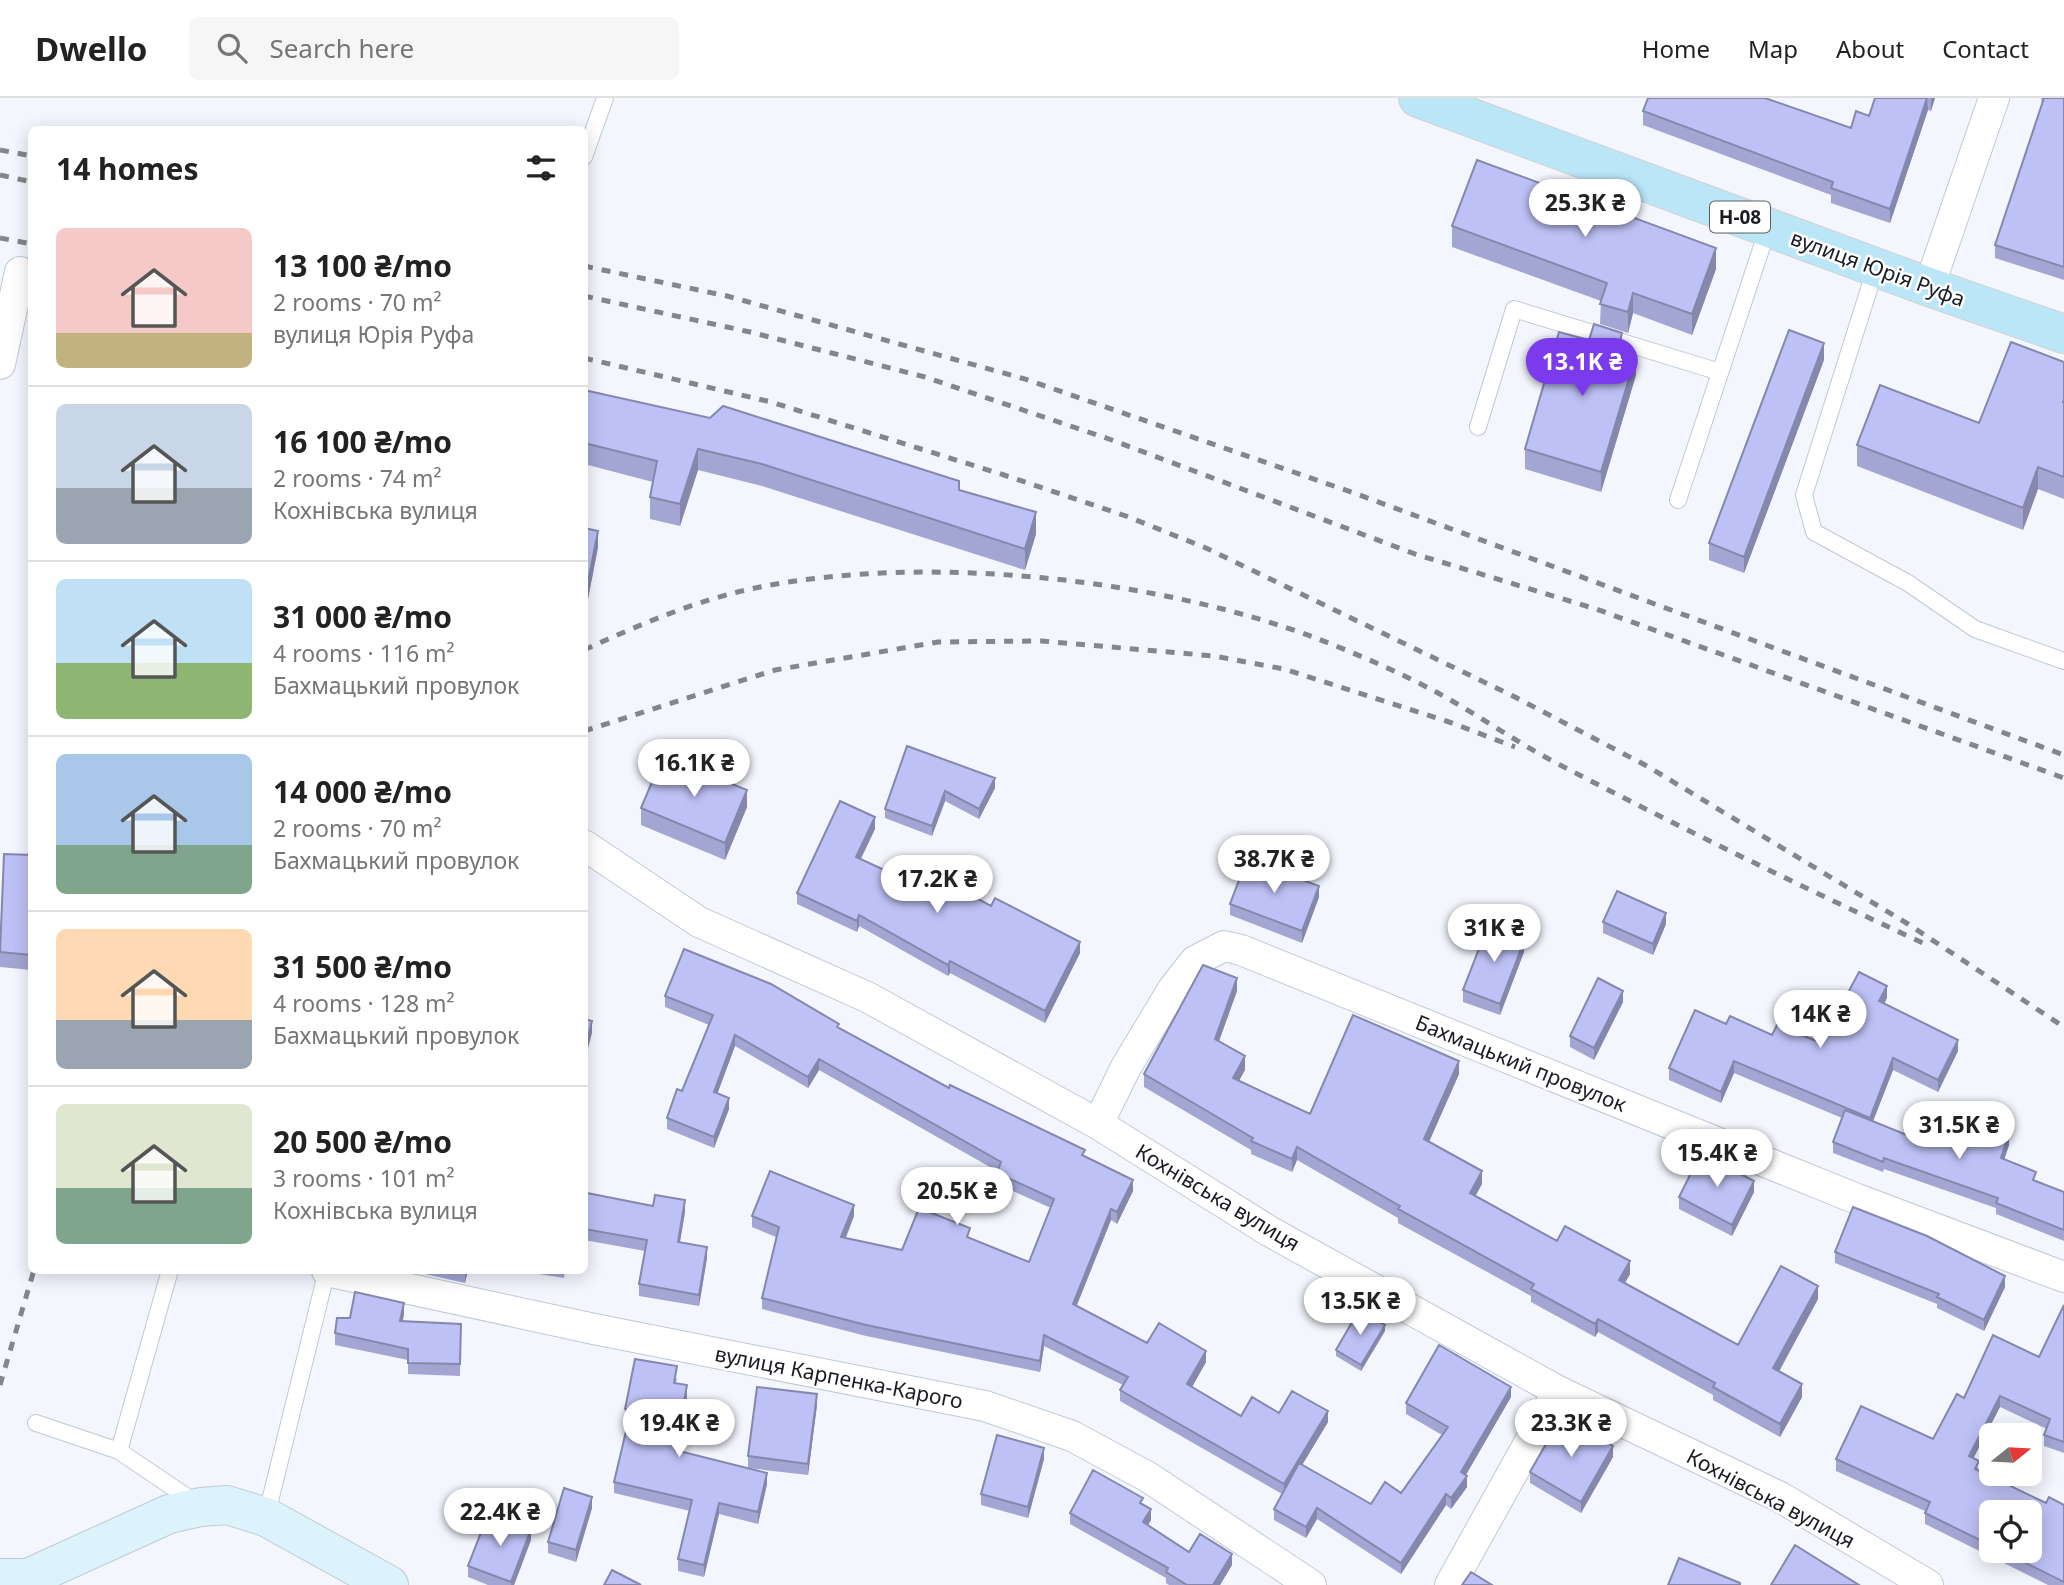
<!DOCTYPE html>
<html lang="en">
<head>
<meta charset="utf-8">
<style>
	:root { --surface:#fff; --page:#f6f6f6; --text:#222; --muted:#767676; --line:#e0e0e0; --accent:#7c3aed }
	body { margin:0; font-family:"Noto Sans",sans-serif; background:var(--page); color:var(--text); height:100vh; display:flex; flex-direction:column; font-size:26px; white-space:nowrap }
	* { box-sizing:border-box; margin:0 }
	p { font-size:23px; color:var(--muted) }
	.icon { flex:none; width:38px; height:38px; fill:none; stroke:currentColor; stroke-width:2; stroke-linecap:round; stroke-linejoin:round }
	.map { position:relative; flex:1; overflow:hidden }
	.side { position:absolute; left:28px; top:28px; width:560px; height:1148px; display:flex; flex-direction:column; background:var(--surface); border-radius:10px; box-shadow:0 4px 18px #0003 }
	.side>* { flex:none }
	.needle { width:46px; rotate:72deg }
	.controls { position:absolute; left:1979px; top:1325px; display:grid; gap:14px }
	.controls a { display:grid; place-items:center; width:63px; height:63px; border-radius:10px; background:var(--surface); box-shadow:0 4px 18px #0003; font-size:35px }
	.price { position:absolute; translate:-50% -60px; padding:0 16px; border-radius:24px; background:#fff; color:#222; font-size:23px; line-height:46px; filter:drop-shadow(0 2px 4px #0008) }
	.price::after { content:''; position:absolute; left:50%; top:42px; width:21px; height:16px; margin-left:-10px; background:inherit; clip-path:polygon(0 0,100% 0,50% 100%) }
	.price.current { background:var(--accent); color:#fff }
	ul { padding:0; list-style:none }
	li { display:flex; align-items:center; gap:21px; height:175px; padding:0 28px }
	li+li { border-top:2px solid var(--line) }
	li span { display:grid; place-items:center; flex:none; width:196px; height:140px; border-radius:10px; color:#555 }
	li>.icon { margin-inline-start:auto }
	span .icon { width:84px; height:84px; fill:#fffc; stroke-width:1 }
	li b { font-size:30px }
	h2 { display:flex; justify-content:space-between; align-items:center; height:84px; padding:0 28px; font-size:30px }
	header { display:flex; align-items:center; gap:42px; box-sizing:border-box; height:98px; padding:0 35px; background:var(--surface); border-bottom:2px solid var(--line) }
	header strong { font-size:33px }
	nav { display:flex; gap:38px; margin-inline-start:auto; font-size:24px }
	.search { width:490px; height:63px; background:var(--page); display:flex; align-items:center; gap:18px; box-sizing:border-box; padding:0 24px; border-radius:10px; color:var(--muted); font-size:26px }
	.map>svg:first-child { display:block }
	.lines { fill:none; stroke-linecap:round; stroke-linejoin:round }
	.lane-casing { stroke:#bfc9d6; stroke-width:18 }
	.street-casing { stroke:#bfc9d6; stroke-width:32 }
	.secondary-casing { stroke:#bfc9d6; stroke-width:40 }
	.primary-casing { stroke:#d1d2d3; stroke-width:40 }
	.lane { stroke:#fff; stroke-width:16 }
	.street { stroke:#fff; stroke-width:30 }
	.secondary { stroke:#ddf3fc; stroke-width:38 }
	.primary { stroke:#bbe6f8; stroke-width:38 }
	.rail { stroke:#83878c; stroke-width:5; stroke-dasharray:9 9; stroke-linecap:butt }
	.wall { fill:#a3a6d3; fill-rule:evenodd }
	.shaded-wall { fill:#8587ac }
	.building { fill:#bec1f5; stroke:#8587ac; stroke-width:2 }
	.labels { text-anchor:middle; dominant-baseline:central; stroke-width:5; stroke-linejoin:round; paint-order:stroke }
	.shield { fill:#fff; stroke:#5e6064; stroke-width:2 }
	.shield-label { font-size:19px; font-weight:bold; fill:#191c21 }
	.street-label { font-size:21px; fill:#191c21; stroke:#fff }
</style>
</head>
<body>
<header>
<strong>Dwello</strong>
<div class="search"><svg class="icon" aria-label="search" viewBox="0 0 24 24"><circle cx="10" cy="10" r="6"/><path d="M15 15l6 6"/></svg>Search here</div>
<nav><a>Home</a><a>Map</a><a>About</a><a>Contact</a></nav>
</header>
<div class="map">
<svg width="2064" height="1487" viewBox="0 0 2064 1487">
	<rect width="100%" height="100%" fill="#f3f7fd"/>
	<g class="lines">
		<defs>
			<path id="lane" d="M584 59 605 0
				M1876 169 1804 397 1814 434 1908 485 1975 531 2064 563
				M1478 329 1514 211 1720 274
				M1678 402 1768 130
				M36 1325 119 1353 196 1405
				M119 1353 170 1172
				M266 1419 327 1172"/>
			<path id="street" d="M1929 189 1994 0
				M0 266 20 174
				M584 747 699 824 867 899 1098 1026 1269 1133 1558 1293 1780 1399 1928 1487
				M1098 1026 1126 969 1173 891 1195 863 1224 848 1241 852 1857 1101 2064 1179
				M327 1173 594 1231 985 1308 1072 1338 1148 1379 1311 1487
				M1450 1487 1558 1293"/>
			<path id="secondary" d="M0 1480H28L169 1416 201 1409 227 1407 266 1419 389 1487"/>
			<path id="primary" d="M1418 0 1929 189 2064 236"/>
		</defs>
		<use href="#lane" class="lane-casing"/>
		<use href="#street" class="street-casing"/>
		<use href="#secondary" class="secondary-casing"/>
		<use href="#primary" class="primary-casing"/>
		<use href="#lane" class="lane"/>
		<use href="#street" class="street"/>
		<use href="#secondary" class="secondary"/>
		<use href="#primary" class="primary"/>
		<path class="rail" d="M0 52 32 58
			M0 77 32 84
			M0 140 32 146
			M584 168 727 198 1025 281 1354 395 2064 657
			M584 198 750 234 925 279 1109 341 1415 456 1596 511 2064 680
			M584 260 771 304 1004 377 1126 418 1206 450 1513 598 1647 668 1908 826 2064 929
			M584 552C641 526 699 501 760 489 927 456 1154 480 1313 539 1355 555 1399 574 1438 595 1480 618 1519 646 1562 668 1681 730 1802 789 1923 845
			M584 633 775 572 938 544 1042 543 1214 558 1284 571 1452 625 1515 649
			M0 1287 34 1172"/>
	</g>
	<path class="wall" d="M1875 0H1935L1931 13 1928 12 1890 125 1831 105V97L1643 27V13L1851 30 1869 18Z
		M2041 0H2064V182L1995 160V147L2042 5Z
		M1452 128 1716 171 1692 237 1633 215 1628 235 1600 226 1601 203 1452 149Z
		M1622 252 1636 277 1601 394 1525 371V351Z
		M1824 262 1744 475 1709 462V445Z
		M2064 264V401L2038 391 2023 432 1857 368V347L1979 325Z
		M584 292 959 392 1036 436 1025 472 762 388 698 372 680 428 650 421V399L653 384 584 366Z
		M584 430 598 449 588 501 584 500Z
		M907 648 995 690 979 721 945 703 932 738 885 720V711Z
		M747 709 725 762 641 727V710Z
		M875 731 861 761 906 782 991 808 1080 855 1045 925 950 875 948 878 859 828 857 834 797 806V795Z
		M32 757V872L0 869V836Z
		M1319 799 1302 845 1230 817V806Z
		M1603 824 1666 826 1653 857 1603 835Z
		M1524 854 1500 917 1463 904V892Z
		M1237 893 1219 943 1245 972 1239 983 1310 1016 1459 976 1429 1044 1482 1086 1475 1098 1557 1143 1630 1176 1625 1185 1738 1247 1818 1201 1779 1274 1802 1299 1780 1339 1713 1302V1297L1598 1234 1595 1239 1531 1204V1198L1398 1125V1120L1297 1062 1292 1074 1251 1056V1052L1144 989V976Z
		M665 898 839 930 949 990 1085 1058 1133 1093 1117 1126 1111 1122 1076 1208 1147 1245 1206 1264 1192 1289 1241 1318 1279 1315 1328 1324 1302 1367 1371 1406 1401 1395 1442 1337 1406 1316V1305L1511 1299 1466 1377 1467 1389 1451 1411 1446 1407 1401 1476 1317 1421 1306 1440 1274 1422V1411L1282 1396 1120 1303V1292L1123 1287 1044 1248 1040 1274 866 1238 762 1211V1200L776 1139 752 1129V1118H854L846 1140 902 1152 970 1141 1029 1164 1051 1110 997 1086V1073L819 972 808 990 735 948 717 995 729 1011 714 1050 667 1031V1020L682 993 709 927 665 909Z
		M1887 900 1884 906 1958 953 1938 994 1893 972 1873 1023 1929 1046 2009 1047 2004 1062 2036 1083 2064 1094V1143L1996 1116V1110L1884 1071 1883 1074 1833 1055V1044L1842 1020 1734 975 1721 1005 1669 982V970L1726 926 1772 937 1821 945Z
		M1623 904 1594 962 1570 949V938Z
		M1754 1094 1732 1138 1679 1111V1099Z
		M584 1109 685 1114 680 1144 707 1160 699 1208 639 1198V1186L645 1153 584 1142Z
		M1835 1154 2005 1189 1984 1233 1937 1210V1206L1835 1165Z
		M407 1172H468L465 1185Z
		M513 1172H565L564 1180Z
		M2064 1207V1355L2044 1348V1337L2047 1331 2000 1309 1973 1360 1979 1372 2046 1405 2064 1407V1487H2048L1925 1426V1413L1836 1373V1361L1933 1341 1964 1300 2039 1259ZM1992 1414 2030 1452H1992Z
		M404 1216 403 1223 461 1237 460 1278 408 1276V1262L335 1247V1235L350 1220Z
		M1385 1233 1361 1273 1336 1258V1252Z
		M677 1280 676 1285 687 1299 677 1353 767 1386 758 1426 719 1416 704 1479 678 1473V1461L690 1413 614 1395V1384L628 1323 625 1322V1311Z
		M817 1307 808 1377 748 1370V1358Z
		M1613 1359 1581 1415 1530 1385V1374Z
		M1044 1361 1028 1420 981 1407V1396Z
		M1143 1406 1151 1422 1148 1427 1189 1454 1232 1467 1220 1487H1169L1166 1485V1480L1070 1426V1415Z
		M592 1410 576 1464 548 1455V1444Z
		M531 1442 514 1487H488L468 1479V1468Z"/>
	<path class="shaded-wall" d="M1927 0 1928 12 1890 125V111Z
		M1931 0H1935L1931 13Z
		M1716 150V171L1692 237V216Z
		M1633 195V215L1628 235V214Z
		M1622 235V255L1618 251Z
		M1824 245V262L1744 475V459Z
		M1636 257V277L1601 394V374Z
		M698 351V372L680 428V406Z
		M2038 369V391L2023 432V410Z
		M1036 414V436L1025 472V451Z
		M598 433V449L588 501V484Z
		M995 680V690L979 721V711Z
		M747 692V709L725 762V745Z
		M945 693V703L932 738V728Z
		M875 719V731L856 770V759Z
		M1319 788V799L1302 845V833Z
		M1666 815V826L1653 857V846Z
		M859 817V828L857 834V823Z
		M1524 843V854L1500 917V906Z
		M1080 844V855L1045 925V913Z
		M950 863V875L948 878V867Z
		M1237 880V893L1215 954V941Z
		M1887 888V900L1879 915V903Z
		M1623 893V904L1594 962V950Z
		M592 923V935L584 966V955Z
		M735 937V948L714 1005V994Z
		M1958 942V953L1938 994V982Z
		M1245 958V972L1233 993V980Z
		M1893 960V972L1870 1031V1020Z
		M819 961V972L808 990V979Z
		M1459 963V976L1424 1055V1041Z
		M1734 963V975L1721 1005V994Z
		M729 1000V1011L714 1050V1039Z
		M2009 1036V1047L2001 1071V1060Z
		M1297 1049V1062L1292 1074V1061Z
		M1482 1073V1086L1470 1108V1095Z
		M1133 1082V1093L1117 1126V1114Z
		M1754 1083V1094L1732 1138V1127Z
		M685 1102V1114L678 1155V1144Z
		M854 1107V1118L841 1150V1139Z
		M1111 1111V1122L1073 1217V1206Z
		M707 1149V1160L699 1208V1197Z
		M1630 1163V1176L1619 1195V1182Z
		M465 1172H468L465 1185Z
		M2005 1178V1189L1984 1233V1222Z
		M1818 1188V1201L1773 1284V1270Z
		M404 1205V1216L400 1234V1223Z
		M1598 1221V1234L1595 1239V1226Z
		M1385 1227V1233L1361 1273V1267Z
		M1044 1237V1248L1040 1274V1263Z
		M1206 1253V1264L1187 1298V1286Z
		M1802 1286V1299L1780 1339V1326Z
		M687 1287V1299L675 1364V1352Z
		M1511 1289V1299L1461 1385V1374Z
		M817 1296V1307L808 1377V1366Z
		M2000 1298V1309L1969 1369V1358Z
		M1328 1313V1324L1284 1397V1386Z
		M1613 1348V1359L1581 1415V1404Z
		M1044 1350V1361L1028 1420V1409Z
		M767 1375V1386L758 1426V1414Z
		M1467 1378V1389L1451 1411V1400Z
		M1446 1396V1407L1401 1476V1465Z
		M592 1399V1410L576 1464V1452Z
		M719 1405V1416L704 1479V1467Z
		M1317 1410V1421L1306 1440V1429Z
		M1151 1411V1422L1143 1435V1424Z
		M531 1431V1442L514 1487H511Z
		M1232 1456V1467L1220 1487H1213Z"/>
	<path class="building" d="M1648 0H1765L1851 30 1856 13 1869 18 1875 0H1927L1890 111 1831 90 1833 84 1643 13Z
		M2044 0H2064V169L1995 147Z
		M1477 62 1716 150 1692 216 1633 195 1628 214 1600 206 1607 185 1452 128Z
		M1594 226 1622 235 1618 251 1636 257 1601 374 1525 351 1559 234 1589 242Z
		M1789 232 1824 245 1744 459 1709 445Z
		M2011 244 2064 264V301L2063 304 2064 305V379L2038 369 2023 410 1857 347 1880 287 1979 325Z
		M584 292 710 320 723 308 959 383V392L1036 414 1025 451 762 366 698 351 680 406 650 399 657 363 584 345Z
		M584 430 598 433 588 484 584 483Z
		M907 648 995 680 979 711 945 693 932 728 885 711Z
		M663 658 747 692 725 745 641 710Z
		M840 703 875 719 856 759 906 782 915 766 991 808 995 800 1080 844 1045 913 950 863 948 867 859 817 857 823 797 795Z
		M4 756 32 757V857L0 854Z
		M1247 761 1319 788 1302 833 1230 806Z
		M1617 793 1666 815 1653 846 1603 824Z
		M1489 825 1524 843 1500 906 1463 892Z
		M684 851 771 886 839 926 837 929 949 990 950 987 1085 1052 1082 1057 1133 1082 1117 1114 1111 1111 1073 1206 1147 1245 1159 1225 1206 1253 1187 1286 1241 1318 1252 1299 1279 1315 1292 1293 1328 1313 1284 1386 1120 1292 1128 1279 1044 1237 1040 1263 866 1227 762 1200 779 1129 752 1118 770 1073 854 1107 841 1139 902 1152 919 1110 970 1130 967 1139 1029 1164 1054 1101 997 1075 1001 1064 819 961 808 979 735 937 714 994 729 1000 714 1039 667 1020 677 991 682 993 713 917 665 898Z
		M1203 867 1237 880 1215 941 1245 958 1233 980 1310 1016 1353 917 1459 963 1424 1041 1482 1073 1470 1095 1557 1143 1565 1128 1630 1163 1619 1182 1738 1247 1781 1168 1818 1188 1773 1270 1802 1286 1780 1326 1713 1289 1715 1285 1598 1221 1595 1226 1531 1191 1534 1186 1398 1111 1400 1108 1297 1049 1292 1061 1251 1043 1253 1040 1144 976Z
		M1859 874 1887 888 1879 903 1958 942 1938 982 1893 960 1870 1020 1734 963 1721 994 1669 970 1695 912 1726 926 1730 918 1772 937 1777 927 1821 945Z
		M1598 880 1623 893 1594 950 1570 938Z
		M584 921 592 923 584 955Z
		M1845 1012 1929 1046 1941 1013 2009 1036 2001 1060 2036 1074 2033 1082 2064 1094V1132L1996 1105 1998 1100 1884 1060 1883 1064 1833 1044Z
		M1701 1055 1754 1083 1732 1127 1679 1099Z
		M587 1095 653 1108 655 1097 685 1102 678 1144 707 1149 699 1197 639 1186 647 1142 584 1131V1109Z
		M1853 1109 1927 1138 2005 1178 1984 1222 1937 1199 1939 1196 1835 1154Z
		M355 1194 404 1205 400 1223 461 1226 460 1266 408 1265V1251L335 1235 337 1220H350Z
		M2064 1207V1344L2044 1337 2050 1321 2000 1298 1969 1358 1979 1363 1975 1371 2046 1405 2049 1399 2064 1407V1484L2000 1452H2030V1414H1992V1448L1925 1415 1930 1404 1836 1361 1861 1308 1933 1341 1957 1296 1964 1300 1993 1237 2039 1259Z
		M1359 1212 1385 1227 1361 1267 1336 1252Z
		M1439 1247 1511 1289 1461 1374 1467 1378 1451 1400 1446 1396 1401 1465 1317 1410 1306 1429 1274 1411 1299 1365 1371 1406 1385 1384 1401 1395 1448 1329 1406 1305Z
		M635 1261 677 1268 674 1285 687 1287 675 1352 767 1375 758 1414 719 1405 704 1467 678 1461 692 1402 614 1384 631 1312 625 1311Z
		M757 1289 817 1296 808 1366 748 1358Z
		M1562 1318 1613 1348 1581 1404 1530 1374Z
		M997 1337 1044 1350 1028 1409 981 1396Z
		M1093 1372 1143 1400 1140 1405 1151 1411 1143 1424 1189 1454 1200 1436 1232 1456 1213 1487H1187L1166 1474 1168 1470 1070 1415Z
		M564 1390 592 1399 576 1452 548 1444Z
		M496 1417 531 1431 511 1484 468 1468 485 1424 492 1427Z
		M1795 1447 1859 1487H1771Z
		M1679 1460 1740 1485V1487H1668Z
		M612 1472 641 1487H604Z
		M1471 1474 1492 1487H1462Z"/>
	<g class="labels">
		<rect class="shield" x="1710" y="103.5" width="60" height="31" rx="5"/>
		<g class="shield-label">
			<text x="1740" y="119">Н-08</text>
		</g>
		<g class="street-label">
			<text transform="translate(1878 170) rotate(20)">вулиця Юрія Руфа</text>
			<text transform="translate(1521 965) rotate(22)">Бахмацький провулок</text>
			<text transform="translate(1218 1099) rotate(31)">Кохнівська вулиця</text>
			<text transform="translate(839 1279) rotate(11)">вулиця Карпенка-Карого</text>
			<text transform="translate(1771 1400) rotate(28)">Кохнівська вулиця</text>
		</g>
	</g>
</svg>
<div class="controls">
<a><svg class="needle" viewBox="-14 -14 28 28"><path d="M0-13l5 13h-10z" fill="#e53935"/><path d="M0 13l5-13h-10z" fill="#767676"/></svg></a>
<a><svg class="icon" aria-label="locate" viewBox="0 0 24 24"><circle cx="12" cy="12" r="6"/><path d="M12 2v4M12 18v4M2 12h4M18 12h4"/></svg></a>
</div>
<b class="price" style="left:1585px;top:141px">25.3K ₴</b>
<b class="price current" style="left:1582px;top:300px">13.1K ₴</b>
<b class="price" style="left:694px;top:701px">16.1K ₴</b>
<b class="price" style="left:1274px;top:797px">38.7K ₴</b>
<b class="price" style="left:937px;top:817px">17.2K ₴</b>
<b class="price" style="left:1494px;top:866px">31K ₴</b>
<b class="price" style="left:1820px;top:952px">14K ₴</b>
<b class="price" style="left:1959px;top:1063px">31.5K ₴</b>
<b class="price" style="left:1717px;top:1091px">15.4K ₴</b>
<b class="price" style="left:957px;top:1129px">20.5K ₴</b>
<b class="price" style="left:1360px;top:1239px">13.5K ₴</b>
<b class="price" style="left:679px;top:1361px">19.4K ₴</b>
<b class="price" style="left:1571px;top:1361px">23.3K ₴</b>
<b class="price" style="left:500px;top:1450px">22.4K ₴</b>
<section class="side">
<h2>14 homes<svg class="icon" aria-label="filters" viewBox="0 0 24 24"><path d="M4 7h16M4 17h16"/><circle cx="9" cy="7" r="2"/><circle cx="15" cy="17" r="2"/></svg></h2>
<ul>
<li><span style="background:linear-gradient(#f6c9c9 75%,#c2b280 0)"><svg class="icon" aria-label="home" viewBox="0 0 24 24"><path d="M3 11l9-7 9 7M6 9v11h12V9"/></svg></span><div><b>13 100 ₴/mo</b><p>2 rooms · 70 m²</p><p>вулиця Юрія Руфа</p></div></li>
<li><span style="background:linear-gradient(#c9d6e8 60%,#9aa5b1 0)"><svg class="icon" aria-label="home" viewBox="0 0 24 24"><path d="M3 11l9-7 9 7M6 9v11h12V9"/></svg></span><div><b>16 100 ₴/mo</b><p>2 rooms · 74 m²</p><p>Кохнівська вулиця</p></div></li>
<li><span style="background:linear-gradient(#bfe0f5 60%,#8fb573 0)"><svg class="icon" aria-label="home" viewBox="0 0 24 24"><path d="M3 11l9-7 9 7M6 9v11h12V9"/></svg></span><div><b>31 000 ₴/mo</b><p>4 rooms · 116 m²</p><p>Бахмацький провулок</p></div></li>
<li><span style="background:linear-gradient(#a9c7e8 65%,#7fa58c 0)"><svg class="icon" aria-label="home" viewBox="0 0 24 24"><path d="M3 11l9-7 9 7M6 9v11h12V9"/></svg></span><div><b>14 000 ₴/mo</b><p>2 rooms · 70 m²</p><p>Бахмацький провулок</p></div></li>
<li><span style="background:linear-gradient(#ffd9b3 65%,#9aa5b1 0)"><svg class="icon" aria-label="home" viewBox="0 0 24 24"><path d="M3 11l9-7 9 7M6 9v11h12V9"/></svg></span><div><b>31 500 ₴/mo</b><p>4 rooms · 128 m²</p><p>Бахмацький провулок</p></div></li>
<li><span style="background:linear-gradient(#dfe7d0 60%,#7fa58c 0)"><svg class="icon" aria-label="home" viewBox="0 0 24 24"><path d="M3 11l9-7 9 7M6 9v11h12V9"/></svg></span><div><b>20 500 ₴/mo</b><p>3 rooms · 101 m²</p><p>Кохнівська вулиця</p></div></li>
</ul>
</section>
</div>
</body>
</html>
